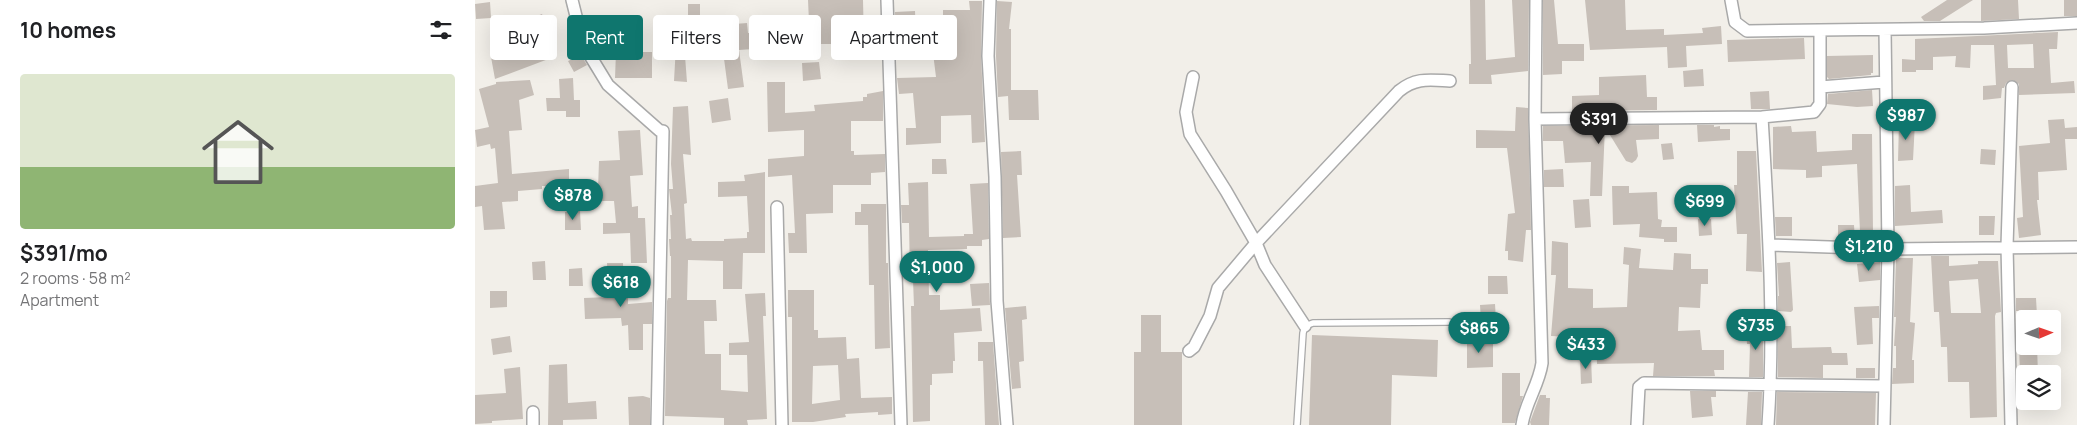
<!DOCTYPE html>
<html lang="en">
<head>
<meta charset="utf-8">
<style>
	:root { --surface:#fff; --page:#f6f6f6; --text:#202124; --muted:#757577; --line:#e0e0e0; --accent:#0f766e }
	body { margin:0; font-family:Manrope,sans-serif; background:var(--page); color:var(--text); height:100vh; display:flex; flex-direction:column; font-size:19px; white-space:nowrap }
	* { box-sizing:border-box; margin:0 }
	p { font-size:16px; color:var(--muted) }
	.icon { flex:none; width:28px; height:28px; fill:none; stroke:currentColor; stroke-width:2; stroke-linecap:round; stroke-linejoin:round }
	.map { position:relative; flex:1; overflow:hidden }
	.sheet { display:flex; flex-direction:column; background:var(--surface); width:475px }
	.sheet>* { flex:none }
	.guide { position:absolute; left:15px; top:15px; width:475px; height:45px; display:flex; gap:10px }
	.needle { width:32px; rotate:88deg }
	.tools { position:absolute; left:1541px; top:310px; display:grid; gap:10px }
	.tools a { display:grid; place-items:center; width:45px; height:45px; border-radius:5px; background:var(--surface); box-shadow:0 5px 20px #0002; font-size:25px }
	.price { position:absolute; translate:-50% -42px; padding:0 11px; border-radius:18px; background:var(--accent); color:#fff; font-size:16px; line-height:32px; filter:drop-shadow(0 1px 2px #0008) }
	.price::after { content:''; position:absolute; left:50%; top:30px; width:15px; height:11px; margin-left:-8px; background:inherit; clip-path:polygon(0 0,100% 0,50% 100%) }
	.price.current { background:#222; color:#fff }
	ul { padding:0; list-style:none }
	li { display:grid; align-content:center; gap:10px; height:265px; padding:0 20px }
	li+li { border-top:1px solid var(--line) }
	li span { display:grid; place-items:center; height:155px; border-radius:5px; color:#555 }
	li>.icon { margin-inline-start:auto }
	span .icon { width:90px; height:90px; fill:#fffc; stroke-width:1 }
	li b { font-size:21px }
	h2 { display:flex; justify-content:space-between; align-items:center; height:60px; padding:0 20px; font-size:21px }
	.chip { padding:0 18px; border-radius:5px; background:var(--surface); box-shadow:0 5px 20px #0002; font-size:18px; line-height:45px }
	.chip.current { background:var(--accent); color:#fff }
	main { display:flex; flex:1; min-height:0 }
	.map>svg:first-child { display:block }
	.building { fill:#c7bfb8; fill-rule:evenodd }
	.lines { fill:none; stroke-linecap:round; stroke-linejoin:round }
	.lane-casing { stroke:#a9a9a9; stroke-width:8 }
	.street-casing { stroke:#a9a9a9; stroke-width:14 }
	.lane { stroke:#fff; stroke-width:5.5 }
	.street { stroke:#fff; stroke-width:11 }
</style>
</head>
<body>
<main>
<section class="sheet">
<h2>10 homes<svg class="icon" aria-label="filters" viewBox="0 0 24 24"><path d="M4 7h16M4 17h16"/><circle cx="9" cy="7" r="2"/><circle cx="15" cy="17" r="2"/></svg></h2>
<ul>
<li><span style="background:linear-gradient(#dfe7d0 60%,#8fb573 0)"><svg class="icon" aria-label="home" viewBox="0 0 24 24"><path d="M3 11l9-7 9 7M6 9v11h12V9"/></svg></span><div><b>$391/mo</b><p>2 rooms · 58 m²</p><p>Apartment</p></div></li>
</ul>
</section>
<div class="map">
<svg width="1602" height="425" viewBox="0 0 1602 425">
	<rect width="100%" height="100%" fill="#f2efe9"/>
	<path class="building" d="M333 0H388L389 44H335Z
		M995 0H1010L1011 60 1040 57 1037 0H1054L1053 71 1016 75 1017 84H994V64H996Z
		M1068 0H1079L1083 44H1109V61H1087V74L1068 75Z
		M1110 0H1150L1151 30 1189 29V35L1228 33 1227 28 1246 26 1247 44 1211 46 1212 67 1193 68 1192 47 1115 50Z
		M1472 0H1498L1465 21H1449L1446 17Z
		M1506 0H1543L1544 19 1506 21Z
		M1589 0H1602V16H1589Z
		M494 1H507L506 56 510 142 497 143 496 115 466 116V143L431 145V128H441L438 93 424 94 422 78 461 77 458 53 421 56 420 12 440 11 441 35 468 32V10H495Z
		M522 1 537 2 534 29H536V90H563L564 120H534L533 96 523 97 521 56Z
		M15 2 16 18 1 19 0 4Z
		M213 4H225V35L213 36Z
		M67 14 73 31 59 37 52 20Z
		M272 23 273 33 311 31 312 52H292V48L264 50 269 87 253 89 248 51H227L225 33H248L247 25Z
		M116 29H136L140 48 121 52Z
		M197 30H208L212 82 199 81 201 45H197Z
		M1583 32 1582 49H1574L1576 83 1599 81 1600 93 1544 95V84L1537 80 1531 83 1529 88H1527L1526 98 1508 100V86L1521 85 1519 45H1496L1495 68 1480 67 1481 56 1458 57V70H1441V72H1427V59L1440 60V39ZM1558 44 1559 68H1533L1532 45Z
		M1329 38 1330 59 1253 62 1252 40Z
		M70 41 76 58 20 79 16 57 56 50 55 46Z
		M141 52H177V78H140Z
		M106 55 112 65 99 72 93 61Z
		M1398 55V73H1396V75L1354 79 1352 77V56Z
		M344 62 346 79 328 81 327 63Z
		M1228 69 1229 86 1209 87 1208 71Z
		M1171 75 1172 97H1182V110L1097 111V96L1124 95V77Z
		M98 78 99 100H105V117H91V111H72L71 98H85L84 79Z
		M55 80 59 95 44 100 47 130 34 131 37 174 94 169V186H67V189L43 191V201L27 202 30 229 9 230 7 206 0 207V186L23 183 20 148 16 149 15 144 2 147 0 130 14 127 4 89 21 84V82Z
		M292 82H310V113L340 111 339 105 388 101V97H392V94L408 91V121H376V151H379V155L410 154V172L396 173V185H358V213L331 214 332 253H314L313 233H320L317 175 293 177V159L329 156V130L293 132Z
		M1397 90 1398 106 1382 107 1352 104 1353 94Z
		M1294 91 1295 109H1276L1275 92Z
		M253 98 256 120 237 123 234 101Z
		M213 106 216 155 208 154 212 203 209 204 211 239 216 238 217 241H249V239L272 238V232H274L272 196 243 197V182L270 181 269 175 290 172V253H268L267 289H248V261L213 260 212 300H241L242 321H229L230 354H246V390L273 392 272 355H254V343L274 342 270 294 290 293 291 316H288L292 419 272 420 273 425H249V418L190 416 192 301 193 298H196V256H195L194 239H196L195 215H197L194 189H198L196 164 198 107Z
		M1041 107 1053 108 1056 230H1051L1048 262 1033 260V251H1030L1033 214 1040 213 1032 148H1001V130L1040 131Z
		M1589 119 1590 128 1602 127V139H1590L1592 170 1563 172 1564 200H1562L1566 235 1544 238 1542 218 1548 217 1544 146 1575 143 1573 120Z
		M1424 122H1440L1438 160 1423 161Z
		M1184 125V139L1161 140 1163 156 1161 160 1157 163 1151 161 1130 127 1127 196H1115L1116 162 1090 163 1088 141H1068V126Z
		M1222 125H1239V127L1245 126V129H1255V140L1223 142Z
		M1316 126 1317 132 1341 131 1342 152 1377 150V134H1397L1398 233 1385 232 1382 164 1347 166V177L1331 178V170L1298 169V127Z
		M165 130 168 175 155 176 157 207 163 206V218H170L172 263H156L155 233 128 234V223H141L139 201H114V207L99 208 98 191 123 189 124 161 145 160 143 131Z
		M1197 143 1199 159 1188 160 1186 144Z
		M1506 149 1521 150 1520 165 1505 164Z
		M546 151 547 175H542L546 237 528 238 526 152Z
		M1262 151H1281L1287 272 1271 271 1272 234H1262L1259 185H1262Z
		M457 159H471L472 174H457Z
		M1088 169 1089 187H1069V170Z
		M453 182 454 237 489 236V234H498L495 184 513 183 514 239 507 240V246H492V249L453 250 454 295H465V310L505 308 507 331 479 333 480 361H478V373L457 374V385H455V421L438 422 436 306H439L438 280H435L434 223H427L426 205H434L433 183Z
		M1435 185 1436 212 1467 210 1468 223 1420 226V186Z
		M1137 186H1154V193L1182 192 1183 219 1187 220 1186 227H1202V242H1189V239L1164 237 1165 224 1138 225Z
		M1114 199 1116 227 1100 228 1098 200Z
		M386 204H411V263H413L415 348 400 349 399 285H394L393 225H380V212H386Z
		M105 211 106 230H90V212Z
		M1504 216H1520L1519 235H1504Z
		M1300 217H1317V236H1301Z
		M1223 219H1236L1237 235 1224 236Z
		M1363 225H1379L1380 240H1363Z
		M1077 241 1093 243V288L1118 289V308L1152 307 1154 265 1148 264 1149 247 1166 249 1164 268 1198 270 1199 253 1216 254V269H1233V284H1226L1225 308 1204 307 1203 331 1225 330 1227 350H1249V370H1239L1240 376H1178L1179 363 1122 364 1121 335H1095V337L1076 336 1081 275H1076Z
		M1456 256H1474V266L1503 264V261H1523L1526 312 1521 313 1520 316 1522 417 1495 418 1494 382H1473L1472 347H1466L1464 312H1459ZM1503 279 1506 313H1476L1474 281Z
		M1421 258H1438L1435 322 1440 323 1437 360H1439V383L1417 384 1418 368H1421V346H1419L1421 317H1419Z
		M70 261 71 280H58L57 262Z
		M1315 262 1318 310 1316 312 1303 311V296H1304L1302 263Z
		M1405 262V280L1384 282 1382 264Z
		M132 263H148L149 297H153V304L177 302V324H168V350H154L153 325 147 326 146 318 110 319 109 298 134 297Z
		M107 268 108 286H94V269Z
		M1013 276H1032L1033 294H1013Z
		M514 283 515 305 497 306 495 284Z
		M313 290H339V330H343V338L371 337 372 359 384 358 386 398 417 397V414L403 415V412L370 414 371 417 338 422H317V317H313ZM363 365 365 400 337 404 338 366Z
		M15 291H32V307L15 308Z
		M1541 298H1561L1562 316H1544V311H1541Z
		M1020 304 1021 320 1006 321 1005 305Z
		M551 306 552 319 547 320 549 361 544 362 546 388 537 389 530 308Z
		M1404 306V318H1397L1398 344 1382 345 1379 307Z
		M666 315H686V352H707V425H659V352H666Z
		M1303 326H1316L1317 348 1356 347 1357 353H1372L1373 365H1348V378L1303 377Z
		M1288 327V377H1274L1275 344H1272L1271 328Z
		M837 335 963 340 962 377 917 375 916 425H834Z
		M35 336 37 352 18 355 16 339Z
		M992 339H1005V344H1018V367L992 368Z
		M503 342H518L524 425H510L508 361H503Z
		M1544 346H1562L1563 374H1545Z
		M1116 357 1117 383 1106 384 1105 358Z
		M92 364 93 403 121 401 122 419 88 420V425H73L74 365Z
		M45 367 48 419 17 421V423L0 424V395L31 393 29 369Z
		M1381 368H1400V378H1381Z
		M1027 373H1045V396H1048L1040 423H1027Z
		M1215 391H1241V397H1236L1238 416 1217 418Z
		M1273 392H1287L1286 425H1271Z
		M1302 392 1401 393 1400 425H1301Z
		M1065 395H1071V398H1075L1074 425H1056L1055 422Z
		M168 396 175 398V425H154L153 397Z"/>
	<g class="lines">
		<defs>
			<path id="lane" d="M822 425 828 333 830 326 838 323 974 322"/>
			<path id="street" d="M97 0 108 44 133 85 185 131H188L182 425
				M412 0 426 425
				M515 0 513 56 520 177 522 301 532 425
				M1256 0 1260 22 1272 31 1509 28 1602 23
				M718 77 711 112 715 134 751 191 781 243 790 265 830 326
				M1345 87 1409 82
				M1287 117C1293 220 1300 322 1293 425
				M1060 119 1287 117 1339 112 1345 104V31
				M302 207 307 425
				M1294 245 1413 249 1602 247
				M714 351 719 347 735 316 743 288 781 243 924 91C941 77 955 80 975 81
				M58 412V425
				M1047 425C1050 403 1064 385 1067 363L1060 119 1061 0
				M1162 425 1164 387 1169 383 1408 386
				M1409 425 1413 249 1410 30
				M1536 425 1532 246 1537 87"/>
		</defs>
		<use href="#lane" class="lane-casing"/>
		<use href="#street" class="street-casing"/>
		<use href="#lane" class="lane"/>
		<use href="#street" class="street"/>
	</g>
</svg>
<div class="tools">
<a><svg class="needle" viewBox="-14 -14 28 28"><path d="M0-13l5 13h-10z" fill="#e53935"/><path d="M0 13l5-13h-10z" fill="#757577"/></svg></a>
<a><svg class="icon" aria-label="layers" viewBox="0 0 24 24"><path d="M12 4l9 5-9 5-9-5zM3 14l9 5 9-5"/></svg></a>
</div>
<b class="price" style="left:1431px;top:141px">$987</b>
<b class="price current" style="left:1124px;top:145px">$391</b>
<b class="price" style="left:98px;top:221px">$878</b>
<b class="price" style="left:1230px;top:227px">$699</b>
<b class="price" style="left:1394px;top:272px">$1,210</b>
<b class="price" style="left:462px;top:293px">$1,000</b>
<b class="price" style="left:146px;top:308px">$618</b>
<b class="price" style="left:1281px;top:351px">$735</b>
<b class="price" style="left:1004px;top:354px">$865</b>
<b class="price" style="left:1111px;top:370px">$433</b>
<div class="guide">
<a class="chip">Buy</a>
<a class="chip current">Rent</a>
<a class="chip">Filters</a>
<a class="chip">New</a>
<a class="chip">Apartment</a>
</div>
</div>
</main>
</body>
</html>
